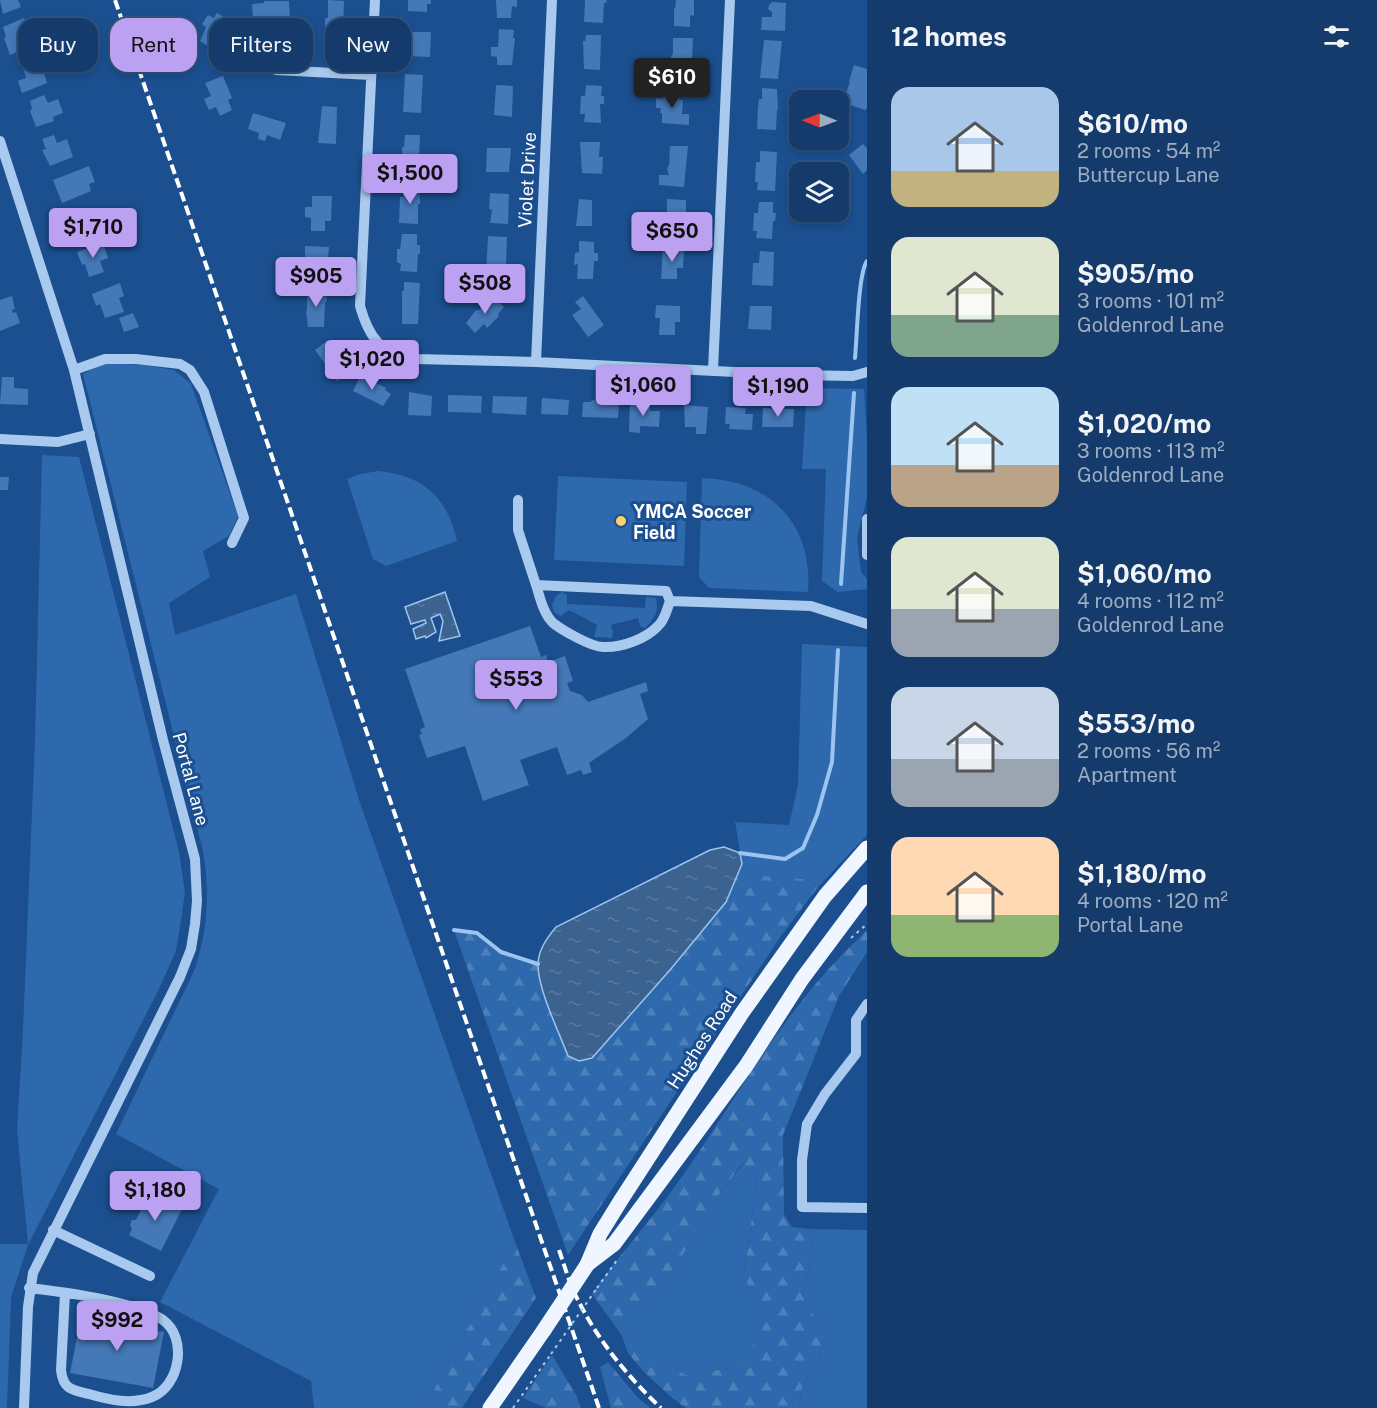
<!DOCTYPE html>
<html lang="en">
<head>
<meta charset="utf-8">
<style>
	:root { --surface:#143b6b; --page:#214673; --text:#f1f3f6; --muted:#9dadc1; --line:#33557e; --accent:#bca0f2 }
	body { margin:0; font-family:"Public Sans",sans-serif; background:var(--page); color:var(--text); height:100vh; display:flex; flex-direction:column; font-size:22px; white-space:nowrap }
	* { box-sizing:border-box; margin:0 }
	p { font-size:20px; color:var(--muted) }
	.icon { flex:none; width:33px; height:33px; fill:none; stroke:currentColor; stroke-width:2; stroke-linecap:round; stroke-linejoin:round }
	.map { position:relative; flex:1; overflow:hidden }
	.panel { display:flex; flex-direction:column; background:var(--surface); width:510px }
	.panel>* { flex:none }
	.hud { position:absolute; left:18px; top:18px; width:570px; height:54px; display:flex; gap:12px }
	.needle { width:39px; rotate:271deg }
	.fabs { position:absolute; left:789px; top:90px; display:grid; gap:12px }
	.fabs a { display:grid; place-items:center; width:60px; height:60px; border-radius:12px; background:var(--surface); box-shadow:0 3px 9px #0003,0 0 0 2px var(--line); font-size:30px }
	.price { position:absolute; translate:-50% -51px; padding:0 14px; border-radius:6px; background:var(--accent); color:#111; font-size:20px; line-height:39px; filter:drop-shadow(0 2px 3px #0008) }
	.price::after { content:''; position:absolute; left:50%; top:36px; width:18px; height:14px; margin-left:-9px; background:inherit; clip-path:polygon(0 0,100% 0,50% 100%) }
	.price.current { background:#222; color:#fff }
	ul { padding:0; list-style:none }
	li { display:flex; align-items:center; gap:18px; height:150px; padding:0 24px }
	li span { display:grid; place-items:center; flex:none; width:168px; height:120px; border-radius:18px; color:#555 }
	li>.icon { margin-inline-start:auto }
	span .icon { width:72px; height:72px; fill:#fffc; stroke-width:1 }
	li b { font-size:26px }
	h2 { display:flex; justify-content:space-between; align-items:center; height:72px; padding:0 24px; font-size:26px }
	.tag { padding:0 21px; border-radius:18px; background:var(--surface); box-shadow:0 3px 9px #0003,0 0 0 2px var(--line); font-size:21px; line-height:54px }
	.tag.current { background:var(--accent); color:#111 }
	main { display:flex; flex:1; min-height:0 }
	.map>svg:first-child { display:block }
	.grass { fill:#2e69ad }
	.forest { fill:url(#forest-firs) }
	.water { fill:url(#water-ripples); stroke:#9cc4f0; stroke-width:1.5 }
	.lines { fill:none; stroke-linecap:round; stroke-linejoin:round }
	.stream { stroke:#9cc4f0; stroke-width:4 }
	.building { fill:#4478b7 }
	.path { stroke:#a9c9ee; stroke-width:2; stroke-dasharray:3 4.5; stroke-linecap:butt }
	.minor { stroke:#a9c9ee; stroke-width:10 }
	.major { stroke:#f0f6ff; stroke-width:15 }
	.rail { stroke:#fff; stroke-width:4; stroke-dasharray:10 4.5; stroke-linecap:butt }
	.path-bridge { stroke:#a9c9ee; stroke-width:2; stroke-dasharray:3 4.5; stroke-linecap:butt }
	.major-bridge { stroke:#f0f6ff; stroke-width:15 }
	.poi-dot { fill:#ffd166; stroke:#1b4f8f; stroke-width:2 }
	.labels { text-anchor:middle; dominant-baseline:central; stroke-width:6; stroke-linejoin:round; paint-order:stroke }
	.street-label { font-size:18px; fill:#fff; stroke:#1b4f8f }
	.poi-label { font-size:18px; font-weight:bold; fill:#fff; stroke:#1b4f8f; text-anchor:start }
</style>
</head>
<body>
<main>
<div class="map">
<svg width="867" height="1408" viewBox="0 0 867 1408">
	<defs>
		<pattern id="forest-firs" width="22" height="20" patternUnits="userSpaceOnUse" patternTransform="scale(1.5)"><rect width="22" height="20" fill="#2e69ad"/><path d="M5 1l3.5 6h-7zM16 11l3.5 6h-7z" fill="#4d80b9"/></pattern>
		<pattern id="water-ripples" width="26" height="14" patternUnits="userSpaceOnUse" patternTransform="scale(1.5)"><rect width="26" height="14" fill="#3c6290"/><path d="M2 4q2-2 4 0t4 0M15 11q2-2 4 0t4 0" fill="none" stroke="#597aa1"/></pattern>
	</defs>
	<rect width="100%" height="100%" fill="#1b4f8f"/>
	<path class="grass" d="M102 363 144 365 174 370 191 384 238 516 229 536 203 551 210 577 169 603 175 635 296 594 360 803 515 1242 424 1408H314L311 1381 160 1302 219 1189 116 1134 195 969C208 928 210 893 203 851L83 374Z
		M807 388 864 389 867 440V497L857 538 861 572 867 579V589L838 592 822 581 826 469H802Z
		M42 455 79 457 179 852 185 892 181 921 176 951 159 989 28 1245 11 1297 7 1408H0V1244H28L17 1130 23 1031 35 741Z
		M378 471C423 475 448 498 457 541L386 566 373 559 347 479 360 474Z
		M558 476 687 482 684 566 554 560Z
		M702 478C770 480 813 523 808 592L709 588 699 577Z
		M562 592 567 595V604L645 608 646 597 656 598C659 612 655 618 645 628L640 626 638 618 611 625 613 632 612 638 594 637 597 625 569 610 561 616 554 612 552 605 556 596Z
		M802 644 867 647V835L818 887 805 879 762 876 742 864 735 822 789 825 798 785Z
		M744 1163 757 1179 744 1274 757 1309V1341L729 1368 686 1375 639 1346 628 1353 621 1334 650 1303 684 1253 718 1196Z
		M810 1229 867 1230V1408H799L802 1387 818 1362 825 1336 803 1295 813 1250Z"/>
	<path class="forest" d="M742 864 762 876 805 879 818 887 781 936 568 1255 454 930 477 933 501 952 538 964 542 987 568 1056 592 1058 726 902Z
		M867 930V952L839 996 783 1135 784 1214 792 1227 810 1229 813 1250 803 1295 825 1336 818 1362 802 1387 799 1408H686L671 1397 643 1371 628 1353 639 1345 686 1375 729 1368 757 1341V1309L744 1275 757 1179 743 1163 718 1196 684 1253 650 1303 621 1334 592 1294C618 1256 649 1223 676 1185 720 1124 757 1056 805 997 824 973 845 951 867 930Z
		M515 1242 536 1298 462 1408H424Z
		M552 1355 576 1395 581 1408H546L523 1398Z
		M608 1362 637 1397 650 1408H611L600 1367Z"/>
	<path class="water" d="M445 592 460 636 439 641 443 621 440 614 431 618 436 632 426 638 425 636 416 639 413 629 426 623 425 620 411 624 405 607Z
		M724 847 740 853 742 864 726 902 670 970 592 1058 579 1061 568 1056C559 1032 538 990 538 965 538 950 547 938 556 927L710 850Z"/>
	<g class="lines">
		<path class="stream" d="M855 358C857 340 858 273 867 261
			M841 584 854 393
			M740 853 785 859 803 848 817 815 832 762 838 650
			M454 930 477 933 501 952 538 964"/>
	</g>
	<path class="building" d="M0 0H18L21 7 3 14Z
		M328 0 344 1 343 39H328V30L325 26V18H328Z
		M408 0H431V4H427V12L408 11Z
		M496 0H517V7L512 6 511 18H497Z
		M585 0H607L606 3H604L603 23 584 22Z
		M676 0H694V16L690 15V27L674 26V8L675 9Z
		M264 1H289L290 19H253L252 4 264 3Z
		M772 2 786 3 785 31 761 30 762 17H772V12L768 9 769 5Z
		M217 13 231 22 227 28 229 30 223 40 232 45 225 57 200 41 206 27 202 24 208 15 214 18Z
		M24 18 34 39 27 42 29 47 10 55 4 38 6 37 3 27Z
		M499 29 514 30 513 38H515L512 65H497V57L491 56V47H498Z
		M408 32H431L430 57 406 56Z
		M586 35H601L600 70 584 69 583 41H585Z
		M673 38H693L692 62H687L686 74 672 73 671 56 673 54Z
		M764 40 782 41 778 79 760 78Z
		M38 55 40 63 47 60 49 68 43 70 47 83 22 93 18 81 26 78 21 61Z
		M854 65 867 69V108L865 110 847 104 850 95 846 93 850 82 849 81Z
		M405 74 423 75 421 113 403 112Z
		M223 76 232 98 228 100 232 110 220 116 216 107 209 110 204 99 211 96 205 83Z
		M496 85 513 86 512 117 494 115Z
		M586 85 602 86 601 96H604V104H600L601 123 584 122 585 114H580L581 96H585Z
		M762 88 777 89 778 109 777 110 776 130 757 129 758 107 759 99H762Z
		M663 91 680 92 679 100H683L682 114H689V125L662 123V113H660L661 108H656V98L663 99Z
		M44 95 48 103 58 99 63 113 53 117 54 121 36 127 30 111 32 109 30 101Z
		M322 106 337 107 336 144 318 143Z
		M253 113 286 123 280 140 267 135 265 141 258 139 259 133 248 129Z
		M54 135 57 143 67 139 73 157 50 166 42 150 46 149 42 139Z
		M405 135H420L418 176H403L402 147H404Z
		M580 142H600L599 157H603L602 174 582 173Z
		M863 144 867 148V170L863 174 849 155Z
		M670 146H688L684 187 659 185V175H669L667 169 669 165Z
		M487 148H511L509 172H486Z
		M760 151 777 152 775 191 757 190 758 182H755L756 162H760Z
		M89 166 95 182 89 184 91 191 62 203 53 180Z
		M403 186H419L420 204H418V224L399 223 400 197H403Z
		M490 193 509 194 508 224 490 223 492 210 489 209Z
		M312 196H332L331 221H325V231H311V218L305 217V207H312Z
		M579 199 592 200V226H576Z
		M667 199 686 200V233H675V230L667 229 669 216H667Z
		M759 202H773V213H776L775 221H773L772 239 756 238 757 231H753L754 213H758Z
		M79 209 83 219 86 218 91 235 73 242 67 225 69 224 65 214Z
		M402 234H417V245H420V254H418L417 272 400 271 401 264 397 262V249H400Z
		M488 236 507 237 506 264H504L503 275 486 274Z
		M579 241 594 242V253H598V261H594L593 279H577L578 264 574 265 575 253 579 252Z
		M103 243 108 258 100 261 104 272 89 277 85 264 82 265 77 252Z
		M305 246 329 247 327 272 305 271Z
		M663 248 684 249 683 268H677V279H661Z
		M760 251 774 252 773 286 752 285 753 263H759Z
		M404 282 420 283 418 324H402V291H404Z
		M120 283 124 296 119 298 124 312 105 318 100 304 96 306 92 294Z
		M325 289 327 301 325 302 324 327H308L306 312 307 310V290Z
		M12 296 15 309 12 310 13 313 16 312 20 323 0 331V300Z
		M493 296 504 307 498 314 499 316 487 328 484 324 475 333 466 323 476 310H479Z
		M583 296 604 325 588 337 572 315 581 309 575 302Z
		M656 305 680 306V322H675V335H659L660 318H655Z
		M750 306H772L771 330 748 329Z
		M133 313 139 327 124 332 119 318Z
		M328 340 333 347 336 345 346 360 343 363 349 373 337 381 315 350Z
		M2 377H14V388L28 389V405L0 404Z
		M360 377 367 381 368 379 386 388 385 390 391 394 383 406 353 391Z
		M409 392 432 396 431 416 408 415Z
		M448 395 482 396 481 413 448 412Z
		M493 396 527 397 526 415 492 413Z
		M542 398 569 400 568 415 541 414Z
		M592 400 619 403 618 418 582 417 583 402H591Z
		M630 403 650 404V411H660L659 427 640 426V433L629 432Z
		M684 405 708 407 706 434H696V427H685Z
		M726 407 746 408 745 414H753L752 430 729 429 730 424H725Z
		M763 408 794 409 793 427H762Z
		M0 477H9L8 490H0Z
		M530 626 541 657 546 655 548 662 565 656 573 681 567 683 570 691 582 695 588 702 646 682 648 691 640 694 648 719 626 738 589 763 592 772 583 775 581 770 567 775 557 747 520 760 529 785 483 801 465 746 427 758 419 735 422 734 420 729 425 727 405 669Z
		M150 1193 182 1209 161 1251 129 1235 132 1229 130 1225 132 1220H136L142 1208 140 1205 142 1200 147 1199Z
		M81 1317 164 1332 153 1388 70 1373Z"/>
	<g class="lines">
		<path class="path" d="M851 938 867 924
			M597 1288 617 1260
			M513 1408 551 1354"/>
		<path class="minor" d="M375 0 360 306C369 338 381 354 415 359L536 362 793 375 853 376 867 372
			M276 70 371 75
			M0 141 74 370 163 740 195 859 197 901 195 924 191 949 180 977 33 1273 28 1307 24 1408
			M536 362 552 0
			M74 370 105 359H136L180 364 190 370 204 392 244 518 232 543
			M713 370 730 0
			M0 439 58 442 90 434
			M518 500V530L536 585 666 591 670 601 811 606 867 624
			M867 519V555
			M536 585C540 597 543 613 553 623 562 630 591 647 603 647 621 648 646 639 658 626 665 620 667 609 670 601
			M867 1004 856 1020V1054L825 1094 807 1124 802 1160V1207L867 1208
			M53 1230 150 1276
			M29 1288C64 1292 135 1301 163 1320 188 1338 180 1386 152 1397 132 1405 109 1400 89 1394 73 1390 63 1390 61 1370L65 1293"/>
		<path class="major" d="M589 1263 614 1244 746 1066 802 979 867 892
			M587 1265 600 1234 621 1200 742 1013 825 896 867 848
			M490 1408 544 1330"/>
		<path class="rail" d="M115 0 599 1408
			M559 1250C565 1267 570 1286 579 1302 599 1342 629 1378 661 1408"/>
		<path class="path-bridge" d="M551 1354 597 1288"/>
		<path class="major-bridge" d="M544 1330 587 1265"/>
	</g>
	<circle class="poi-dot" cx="621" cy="521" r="6"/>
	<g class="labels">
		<g class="street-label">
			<text transform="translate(527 180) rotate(-87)">Violet Drive</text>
			<text transform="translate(191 779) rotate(75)">Portal Lane</text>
			<text transform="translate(702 1040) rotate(-57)">Hughes Road</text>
		</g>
		<g class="poi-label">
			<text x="633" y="511">YMCA Soccer<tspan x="633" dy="21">Field</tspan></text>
		</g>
	</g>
</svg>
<div class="fabs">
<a><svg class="needle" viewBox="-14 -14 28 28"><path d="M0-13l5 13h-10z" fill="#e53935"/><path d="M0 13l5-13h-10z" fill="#9dadc1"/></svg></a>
<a><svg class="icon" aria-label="layers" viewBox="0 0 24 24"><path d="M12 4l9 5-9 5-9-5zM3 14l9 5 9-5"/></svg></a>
</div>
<b class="price current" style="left:672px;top:109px">$610</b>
<b class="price" style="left:410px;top:205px">$1,500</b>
<b class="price" style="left:93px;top:259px">$1,710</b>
<b class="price" style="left:672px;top:263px">$650</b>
<b class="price" style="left:316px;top:308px">$905</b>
<b class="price" style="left:485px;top:315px">$508</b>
<b class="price" style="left:372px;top:391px">$1,020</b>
<b class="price" style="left:643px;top:417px">$1,060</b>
<b class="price" style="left:778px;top:418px">$1,190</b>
<b class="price" style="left:516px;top:711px">$553</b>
<b class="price" style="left:155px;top:1222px">$1,180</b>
<b class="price" style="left:117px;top:1352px">$992</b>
<div class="hud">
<a class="tag">Buy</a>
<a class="tag current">Rent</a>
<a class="tag">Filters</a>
<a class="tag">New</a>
</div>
</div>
<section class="panel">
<h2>12 homes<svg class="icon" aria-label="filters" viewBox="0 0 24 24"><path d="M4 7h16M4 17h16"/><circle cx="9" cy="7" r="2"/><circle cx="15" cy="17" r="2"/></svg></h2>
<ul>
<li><span style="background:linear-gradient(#a9c7e8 70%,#c2b280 0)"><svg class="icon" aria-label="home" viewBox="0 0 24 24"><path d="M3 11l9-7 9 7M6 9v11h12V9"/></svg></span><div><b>$610/mo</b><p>2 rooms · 54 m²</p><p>Buttercup Lane</p></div></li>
<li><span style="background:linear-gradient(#dfe7d0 65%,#7fa58c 0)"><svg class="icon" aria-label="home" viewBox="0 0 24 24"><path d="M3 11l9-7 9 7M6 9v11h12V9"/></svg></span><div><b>$905/mo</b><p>3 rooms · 101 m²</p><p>Goldenrod Lane</p></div></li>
<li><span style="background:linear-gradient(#bfe0f5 65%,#b9a48a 0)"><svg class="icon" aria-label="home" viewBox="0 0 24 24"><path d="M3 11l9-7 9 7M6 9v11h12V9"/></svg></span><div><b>$1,020/mo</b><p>3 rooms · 113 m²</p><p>Goldenrod Lane</p></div></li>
<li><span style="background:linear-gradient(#dfe7d0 60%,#9aa5b1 0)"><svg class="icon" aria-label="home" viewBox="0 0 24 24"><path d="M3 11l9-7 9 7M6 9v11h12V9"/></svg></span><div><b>$1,060/mo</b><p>4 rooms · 112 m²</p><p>Goldenrod Lane</p></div></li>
<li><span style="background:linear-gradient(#c9d6e8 60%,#9aa5b1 0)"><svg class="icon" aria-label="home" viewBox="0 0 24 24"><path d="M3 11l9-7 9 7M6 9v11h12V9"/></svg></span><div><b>$553/mo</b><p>2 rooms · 56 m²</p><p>Apartment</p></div></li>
<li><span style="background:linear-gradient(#ffd9b3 65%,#8fb573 0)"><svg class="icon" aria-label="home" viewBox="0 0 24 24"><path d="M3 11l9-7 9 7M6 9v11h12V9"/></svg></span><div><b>$1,180/mo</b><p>4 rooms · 120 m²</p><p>Portal Lane</p></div></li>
</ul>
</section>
</main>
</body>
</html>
